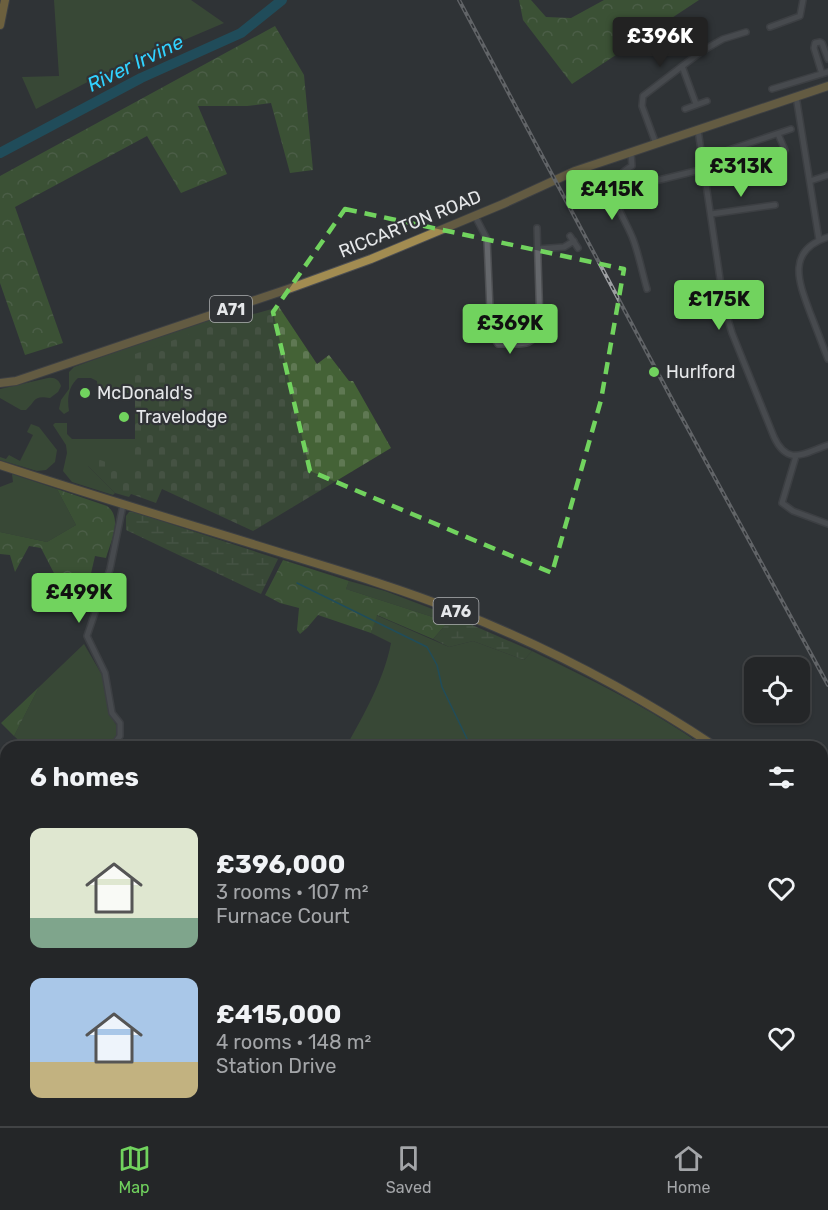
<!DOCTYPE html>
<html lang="en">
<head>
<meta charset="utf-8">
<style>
	:root { --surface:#242628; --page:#303234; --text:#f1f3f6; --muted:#a3a5a8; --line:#414345; --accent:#71d35e }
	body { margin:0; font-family:Rubik,sans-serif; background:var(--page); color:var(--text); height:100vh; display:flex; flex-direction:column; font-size:22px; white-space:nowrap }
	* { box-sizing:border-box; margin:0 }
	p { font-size:20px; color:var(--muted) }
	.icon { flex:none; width:33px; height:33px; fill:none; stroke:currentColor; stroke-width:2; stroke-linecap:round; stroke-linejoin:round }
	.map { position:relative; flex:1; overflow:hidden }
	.panel { position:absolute; left:0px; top:741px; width:828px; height:386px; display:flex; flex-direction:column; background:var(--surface); border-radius:18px 18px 0 0; box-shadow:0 2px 4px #0004,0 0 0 2px var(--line) }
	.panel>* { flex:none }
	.tools { position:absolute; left:744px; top:657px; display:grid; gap:12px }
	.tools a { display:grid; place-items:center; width:66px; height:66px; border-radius:12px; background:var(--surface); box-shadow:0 2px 4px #0004,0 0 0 2px var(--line); font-size:30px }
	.price { position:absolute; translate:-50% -51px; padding:0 14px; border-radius:6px; background:var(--accent); color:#111; font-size:20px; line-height:39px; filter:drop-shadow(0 2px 3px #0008) }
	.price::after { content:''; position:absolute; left:50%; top:36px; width:18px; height:14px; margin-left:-9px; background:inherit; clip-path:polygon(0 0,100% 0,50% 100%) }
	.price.on { background:#222; color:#fff }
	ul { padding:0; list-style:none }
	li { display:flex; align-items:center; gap:18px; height:150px; padding:0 30px }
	li span { display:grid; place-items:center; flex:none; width:168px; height:120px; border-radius:12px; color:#555 }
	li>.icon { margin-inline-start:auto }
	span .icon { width:72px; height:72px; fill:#fffc; stroke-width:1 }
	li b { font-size:26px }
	h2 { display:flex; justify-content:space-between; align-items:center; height:72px; padding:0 30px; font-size:26px }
	.tabs { display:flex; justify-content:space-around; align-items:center; height:84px; border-top:2px solid var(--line); background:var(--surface); font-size:16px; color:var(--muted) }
	.tabs a { display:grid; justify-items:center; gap:3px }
	.tabs .on { color:var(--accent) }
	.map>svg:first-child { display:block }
	.grass { fill:#446236 }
	.forest { fill:url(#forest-crowns) }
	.wetland { fill:url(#wetland-marsh) }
	.cemetery { fill:url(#cemetery-stones) }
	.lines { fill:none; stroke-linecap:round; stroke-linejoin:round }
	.stream { stroke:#0f6c85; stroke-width:1.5 }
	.river { stroke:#0f6c85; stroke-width:10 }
	.minor-casing { stroke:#4d4f52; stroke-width:8 }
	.primary-casing { stroke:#4d4f52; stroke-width:10 }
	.trunk-casing { stroke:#4d4f52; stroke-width:10 }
	.minor { stroke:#64676b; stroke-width:5 }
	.primary { stroke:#a28c51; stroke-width:8 }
	.trunk { stroke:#b69848; stroke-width:8 }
	.rail-casing { stroke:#9d9fa2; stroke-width:4 }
	.rail { stroke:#303336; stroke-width:1.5; stroke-dasharray:4.5; stroke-linecap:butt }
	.marked { fill:none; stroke:#71d35e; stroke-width:4.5; stroke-dasharray:12 8; stroke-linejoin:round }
	.poi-dot { fill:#71d35e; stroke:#303336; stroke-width:2 }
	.labels { text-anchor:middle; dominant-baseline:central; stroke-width:4.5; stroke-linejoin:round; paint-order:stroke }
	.shield { fill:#303336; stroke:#afb1b3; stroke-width:1.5 }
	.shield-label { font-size:16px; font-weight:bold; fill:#e5e7e9 }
	.street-label { font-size:18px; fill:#e5e7e9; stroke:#303336 }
	.poi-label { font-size:18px; fill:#e5e7e9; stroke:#303336; text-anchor:start }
	.water-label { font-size:20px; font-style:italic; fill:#31d2ff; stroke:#303336 }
</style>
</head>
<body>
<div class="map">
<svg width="828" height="1126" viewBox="0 0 828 1126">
	<defs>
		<pattern id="forest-crowns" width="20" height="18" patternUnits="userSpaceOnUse" patternTransform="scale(1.5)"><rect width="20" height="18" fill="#4a7734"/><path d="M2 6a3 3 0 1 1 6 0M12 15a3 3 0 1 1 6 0" fill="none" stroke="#6d915b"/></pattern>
		<pattern id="wetland-marsh" width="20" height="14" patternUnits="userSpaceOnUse" patternTransform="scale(1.5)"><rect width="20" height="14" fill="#446236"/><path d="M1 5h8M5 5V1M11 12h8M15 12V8" fill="none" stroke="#5f7853"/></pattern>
		<pattern id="cemetery-stones" width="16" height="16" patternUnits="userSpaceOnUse" patternTransform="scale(1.5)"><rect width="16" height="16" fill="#446236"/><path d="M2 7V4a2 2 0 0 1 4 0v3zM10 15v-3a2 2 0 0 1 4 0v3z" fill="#5f7853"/></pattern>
	</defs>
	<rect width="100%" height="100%" fill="#303336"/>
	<path class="grass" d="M54 0H191L224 23 97 77 36 109 22 77 59 76Z
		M231 313 234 320 136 354 135 393H98L97 381 91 378H78C68 387 67 399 69 411L64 414 59 409 61 400 69 389V372L74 367 118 351Z
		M48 378C55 377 59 380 61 386L58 392 50 398C33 395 36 401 26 410H21L0 398V389Z
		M55 423H67V434L72 439H135V474L88 466 115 493 113 495 72 482 63 471 67 453 66 445 53 425Z
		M31 424 39 427 57 450 55 462 46 470 37 471 0 460V457L6 459 9 455 20 461 33 435 27 432Z
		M12 474 57 489 76 525 47 542 0 532V487L13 482Z
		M349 581 385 591 456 618 448 622 346 589Z
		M376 615 449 647 473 641 524 660 532 651C591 680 651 708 704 747H346C364 714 384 680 391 643L371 633Z
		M84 644 102 675 111 716 118 728 116 737 109 747H26L14 736 39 687Z
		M822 838 828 842V1126H472L474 1120H822Z
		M0 1063 1 1068H6V1120H169L170 1126H0Z"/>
	<path class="forest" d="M519 0H531L546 17 571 18 604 0H699L572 84 523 20Z
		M275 26 304 75 313 170 290 173 271 103 247 106H198L227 174 181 193 147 136 15 207 63 343 25 355 0 283V176Z
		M57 489 107 506C123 518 111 541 106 558L95 556 86 595 76 598 69 576 56 577 41 548 29 546 15 572 10 555 0 554V532L47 542 76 525Z
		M283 560 349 581 346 589 448 622 433 639 377 615 371 633 318 615 307 628 300 634 297 630 299 608 280 603 265 595Z
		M39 687 14 736 1 723Z"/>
	<path class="wetland" d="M129 512H134L278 559 261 594 126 530V516Z
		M456 618 532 651 524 660 473 641 449 647 433 639 448 622Z"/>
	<path class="cemetery" d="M279 307 317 364 329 355 349 381H353L391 448 253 531 162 489 156 503 131 494 129 497 115 493 88 466 95 458 135 473V354L221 323Z"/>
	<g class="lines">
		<path class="stream" d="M297 583 427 647 437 665 442 687 471 747
			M475 1126 477 1120"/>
		<path class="river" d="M0 153 141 78 241 33 282 0"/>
		<defs>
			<path id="minor" d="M770 27 800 16 803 0
				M682 66 696 104
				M822 74 814 48 815 43 820 42 822 43 828 59
				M772 89 828 72
				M796 96 819 240
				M685 109 707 101
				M698 130 724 306 732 333 774 437C788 467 804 453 828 445
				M778 134 785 150
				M656 144 642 106 643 96 702 51 723 39 746 32
				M631 153 632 166C597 185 623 213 633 239 639 255 642 272 647 289
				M702 159 791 129
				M659 180 704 169
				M810 181 828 175
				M711 214 775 205
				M475 216 487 239 491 334 498 344C518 343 534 349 540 327L537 228
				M570 236 578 248
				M828 237C785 251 799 283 811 315 817 330 822 344 828 359
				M538 249 564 247 574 241
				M796 456 782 503 793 511 828 524
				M112 747 120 736V723L112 713 105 673 87 636 110 569 123 505
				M0 883 6 878"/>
			<path id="primary" d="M0 383 16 381 291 288 371 259 503 204 575 171 828 86"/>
			<path id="trunk" d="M0 25 5 0
				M0 465C94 496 188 524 282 553 341 571 401 589 459 612 549 648 635 693 716 747
				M822 827 828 833"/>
		</defs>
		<use href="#minor" class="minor-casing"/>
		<use href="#primary" class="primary-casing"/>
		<use href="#trunk" class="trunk-casing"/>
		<use href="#minor" class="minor"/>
		<use href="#primary" class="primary"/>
		<use href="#trunk" class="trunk"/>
		<defs>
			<path id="rail" d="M459 0 675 405 828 685"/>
		</defs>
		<use href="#rail" class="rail-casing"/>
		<use href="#rail" class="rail"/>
	</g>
	<path d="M0 0H828V1126H0ZM345 209 624 269 601 400 552 573 310 471 273 312Z" fill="#303336" fill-opacity=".55" fill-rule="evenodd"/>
	<path class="marked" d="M345 209 624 269 601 400 552 573 310 471 273 312Z"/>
	<g class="poi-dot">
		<circle cx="654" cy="372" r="6"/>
		<circle cx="85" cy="393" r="6"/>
		<circle cx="124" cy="417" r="6"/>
	</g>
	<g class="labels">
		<g class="shield">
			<rect x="210" y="296" width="42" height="26" rx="4.5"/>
			<rect x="433.5" y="598" width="45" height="26" rx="4.5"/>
		</g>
		<g class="shield-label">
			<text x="231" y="309">A71</text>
			<text x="456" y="611">A76</text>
		</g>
		<g class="street-label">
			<text transform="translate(410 224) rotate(-22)">RICCARTON ROAD</text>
		</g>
		<g class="poi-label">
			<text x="666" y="372">Hurlford</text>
			<text x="97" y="393">McDonald's</text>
			<text x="136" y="417">Travelodge</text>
		</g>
		<g class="water-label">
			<text transform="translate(135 63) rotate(-26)">River Irvine</text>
		</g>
	</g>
</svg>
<div class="tools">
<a><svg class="icon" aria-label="locate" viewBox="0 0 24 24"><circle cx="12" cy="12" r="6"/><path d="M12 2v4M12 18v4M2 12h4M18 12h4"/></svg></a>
</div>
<b class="price on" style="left:660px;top:68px">£396K</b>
<b class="price" style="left:741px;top:198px">£313K</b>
<b class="price" style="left:612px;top:221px">£415K</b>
<b class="price" style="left:719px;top:331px">£175K</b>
<b class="price" style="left:510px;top:355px">£369K</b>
<b class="price" style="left:79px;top:624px">£499K</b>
<section class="panel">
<h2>6 homes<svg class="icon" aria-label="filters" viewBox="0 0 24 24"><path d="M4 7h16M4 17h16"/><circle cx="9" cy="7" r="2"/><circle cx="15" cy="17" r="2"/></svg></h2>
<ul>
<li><span style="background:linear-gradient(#dfe7d0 75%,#7fa58c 0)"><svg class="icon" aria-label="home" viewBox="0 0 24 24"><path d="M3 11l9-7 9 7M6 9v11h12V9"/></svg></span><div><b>£396,000</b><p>3 rooms · 107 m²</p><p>Furnace Court</p></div><svg class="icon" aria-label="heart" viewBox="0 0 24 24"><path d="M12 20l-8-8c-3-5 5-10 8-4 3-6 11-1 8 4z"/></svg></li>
<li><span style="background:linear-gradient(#a9c7e8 70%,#c2b280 0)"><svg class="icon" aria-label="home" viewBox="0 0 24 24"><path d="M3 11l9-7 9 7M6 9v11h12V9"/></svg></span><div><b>£415,000</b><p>4 rooms · 148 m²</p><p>Station Drive</p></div><svg class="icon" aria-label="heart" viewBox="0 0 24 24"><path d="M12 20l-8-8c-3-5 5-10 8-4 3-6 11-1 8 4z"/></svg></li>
</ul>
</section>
</div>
<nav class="tabs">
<a class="on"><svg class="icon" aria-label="map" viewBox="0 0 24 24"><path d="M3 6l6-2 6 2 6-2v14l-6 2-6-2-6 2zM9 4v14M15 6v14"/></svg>Map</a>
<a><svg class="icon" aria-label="saved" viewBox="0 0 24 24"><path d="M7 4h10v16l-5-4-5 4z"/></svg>Saved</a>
<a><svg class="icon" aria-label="home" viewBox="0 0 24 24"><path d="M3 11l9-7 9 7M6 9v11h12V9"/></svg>Home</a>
</nav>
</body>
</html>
